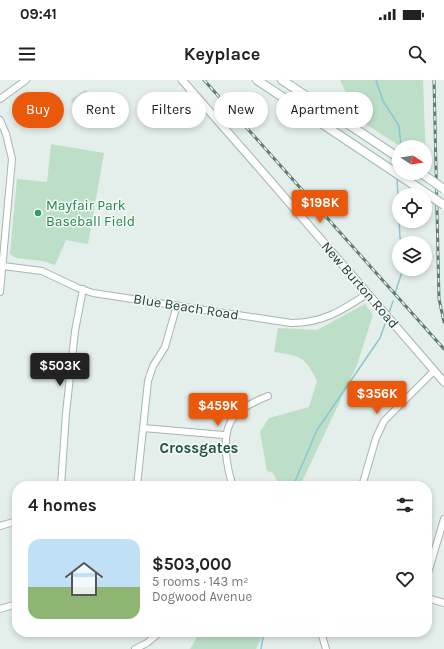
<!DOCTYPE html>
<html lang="en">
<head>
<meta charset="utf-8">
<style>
	:root { --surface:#fff; --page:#f6f6f6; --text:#222; --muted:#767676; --accent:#ea580c }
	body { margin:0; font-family:Karla,sans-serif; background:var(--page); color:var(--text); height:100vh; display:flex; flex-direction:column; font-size:15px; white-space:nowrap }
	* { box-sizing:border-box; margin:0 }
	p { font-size:13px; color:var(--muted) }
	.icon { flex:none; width:22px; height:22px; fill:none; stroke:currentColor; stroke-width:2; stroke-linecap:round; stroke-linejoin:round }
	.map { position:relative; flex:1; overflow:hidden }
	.side { position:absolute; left:12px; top:401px; width:420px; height:156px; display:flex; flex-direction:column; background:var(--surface); border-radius:16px; box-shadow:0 2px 6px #0003 }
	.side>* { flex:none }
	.guide { position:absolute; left:12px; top:12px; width:420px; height:36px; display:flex; gap:8px }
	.needle { width:26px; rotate:102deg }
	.buttons { position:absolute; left:392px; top:60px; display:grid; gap:8px }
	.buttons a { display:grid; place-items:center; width:40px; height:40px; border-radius:50%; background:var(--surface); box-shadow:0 2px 6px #0003; font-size:20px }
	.price { position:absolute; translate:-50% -34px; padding:0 9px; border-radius:4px; background:var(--accent); color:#fff; font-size:13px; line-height:26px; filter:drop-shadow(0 1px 2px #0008) }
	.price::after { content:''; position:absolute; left:50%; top:24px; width:12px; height:9px; margin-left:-6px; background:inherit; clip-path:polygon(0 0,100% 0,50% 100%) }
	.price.on { background:#222; color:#fff }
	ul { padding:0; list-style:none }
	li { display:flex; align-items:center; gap:12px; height:100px; padding:0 16px }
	li span { display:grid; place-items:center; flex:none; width:112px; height:80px; border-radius:12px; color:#555 }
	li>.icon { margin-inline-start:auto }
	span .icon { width:48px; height:48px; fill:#fffc; stroke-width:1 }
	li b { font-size:17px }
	h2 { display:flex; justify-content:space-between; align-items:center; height:48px; padding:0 16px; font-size:17px }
	.tag { padding:0 14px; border-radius:18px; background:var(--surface); box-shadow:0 2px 6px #0003; font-size:14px; line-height:36px }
	.tag.on { background:var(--accent); color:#fff }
	.status { display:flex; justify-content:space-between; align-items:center; height:28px; padding:0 20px; background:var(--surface); direction:ltr }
	.status svg { height:11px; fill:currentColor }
	header { display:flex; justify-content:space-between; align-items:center; height:52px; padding:0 16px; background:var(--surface); font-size:18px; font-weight:700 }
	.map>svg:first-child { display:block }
	.green { fill:#bddfc8 }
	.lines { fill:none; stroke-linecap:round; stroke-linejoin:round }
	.stream { stroke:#8cc6d3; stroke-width:1.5 }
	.minor-casing { stroke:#a6b6b2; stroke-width:8 }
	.tertiary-casing { stroke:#a6b6b2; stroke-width:9 }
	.secondary-casing { stroke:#a2bab3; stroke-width:10 }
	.minor { stroke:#fff; stroke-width:6 }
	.tertiary { stroke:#fff; stroke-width:7 }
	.secondary { stroke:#fff; stroke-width:8 }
	.rail-casing { stroke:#5e7c75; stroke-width:3 }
	.rail { stroke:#f5faf8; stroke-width:1.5; stroke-dasharray:4.5; stroke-linecap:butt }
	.secondary-bridge-casing { stroke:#a2bab3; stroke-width:10; stroke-linecap:butt }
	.secondary-bridge { stroke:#fff; stroke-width:8 }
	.leisure-dot { fill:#2e9e5b; stroke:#f5faf8; stroke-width:1.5 }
	.labels { text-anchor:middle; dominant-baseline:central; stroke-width:3; stroke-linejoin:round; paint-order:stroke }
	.leisure-label { font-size:14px; fill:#27864d; stroke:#f5faf8; text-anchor:start }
	.street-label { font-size:14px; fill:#23403a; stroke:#f5faf8 }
	.neighbourhood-label { font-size:15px; font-weight:bold; fill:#1e5348; stroke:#f5faf8 }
</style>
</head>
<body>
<div class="status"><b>09:41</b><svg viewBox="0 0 49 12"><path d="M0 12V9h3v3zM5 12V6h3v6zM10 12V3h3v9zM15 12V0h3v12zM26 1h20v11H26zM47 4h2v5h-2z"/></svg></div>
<header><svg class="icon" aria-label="menu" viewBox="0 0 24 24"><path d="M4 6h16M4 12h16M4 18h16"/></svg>Keyplace<svg class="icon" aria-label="search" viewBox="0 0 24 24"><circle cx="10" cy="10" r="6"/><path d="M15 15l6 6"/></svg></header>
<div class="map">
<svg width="444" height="569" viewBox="0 0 444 569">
	<rect width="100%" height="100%" fill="#e4eeea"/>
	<path class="green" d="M340 0H423L426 84 425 67H401L358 39Z
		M85 10 90 13 87 18 91 23 90 26 85 30 78 24 71 22 72 19Z
		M51 64 104 73 88 164 66 160 55 185 43 181 16 178 10 174 17 99 47 102Z
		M365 224 373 235 357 285 300 406H280L273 393 267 391 260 352 269 338 309 327 317 301C305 276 300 276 274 272L278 248 317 250Z
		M200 552H264L256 569H190Z"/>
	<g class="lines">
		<path class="stream" d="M376 0 383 21 399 46 401 67
			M398 91 399 84
			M397 98 399 137
			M399 141 400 158 403 163
			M395 213 403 189
			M389 233 393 221
			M293 406 317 350 380 258 385 244
			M261 569 264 552"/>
		<defs>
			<path id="minor" d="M0 19 26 0
				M0 40 6 54 12 79 0 212
				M3 186 42 191 78 208 93 213 291 243C323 243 341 231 367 214
				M143 348 224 355
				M61 406 66 333 75 251 83 209
				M137 406 148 301 153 286 165 267 177 225
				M233 406C229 395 227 384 226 373 223 338 238 328 268 316
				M362 406 376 358 384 341 434 291
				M0 446 17 441
				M427 496 444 439
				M427 518 444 523
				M0 529 17 524
				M321 552 326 569
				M135 569 147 563 160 552"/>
			<path id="tertiary" d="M182 0 261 90 444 302"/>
			<path id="secondary" d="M257 0 348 61
				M282 0 399 78"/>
		</defs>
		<use href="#minor" class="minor-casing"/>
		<use href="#tertiary" class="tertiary-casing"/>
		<use href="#secondary" class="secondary-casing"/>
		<use href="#minor" class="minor"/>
		<use href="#tertiary" class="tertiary"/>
		<use href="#secondary" class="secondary"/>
		<defs>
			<path id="rail" d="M204 0 444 269
				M434 0 439 219 444 242"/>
		</defs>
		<use href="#rail" class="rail-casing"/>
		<use href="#rail" class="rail"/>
		<defs>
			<path id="secondary-bridge" d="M348 61 444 125
				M421 93 444 109"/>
		</defs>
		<use href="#secondary-bridge" class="secondary-bridge-casing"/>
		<use href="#secondary-bridge" class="secondary-bridge"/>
	</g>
	<circle class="leisure-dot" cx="38" cy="133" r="4"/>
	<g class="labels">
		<g class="leisure-label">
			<text x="46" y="125">Mayfair Park<tspan x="46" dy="16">Baseball Field</tspan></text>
		</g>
		<g class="street-label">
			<text transform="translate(360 205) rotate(49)">New Burton Road</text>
			<text transform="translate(186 227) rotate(9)">Blue Beach Road</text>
		</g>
		<g class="neighbourhood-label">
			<text x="199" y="368">Crossgates</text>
		</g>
	</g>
</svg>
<div class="buttons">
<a><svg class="needle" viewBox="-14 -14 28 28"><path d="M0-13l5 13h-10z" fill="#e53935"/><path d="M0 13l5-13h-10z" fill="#767676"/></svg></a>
<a><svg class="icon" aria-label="locate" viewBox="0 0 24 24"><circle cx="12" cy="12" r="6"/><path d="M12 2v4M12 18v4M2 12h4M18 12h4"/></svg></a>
<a><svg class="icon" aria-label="layers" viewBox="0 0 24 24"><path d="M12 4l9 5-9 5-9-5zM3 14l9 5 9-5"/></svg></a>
</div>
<b class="price" style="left:320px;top:144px">$198K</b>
<b class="price on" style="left:60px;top:307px">$503K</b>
<b class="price" style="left:377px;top:335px">$356K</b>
<b class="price" style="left:218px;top:347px">$459K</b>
<div class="guide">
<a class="tag on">Buy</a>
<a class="tag">Rent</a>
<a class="tag">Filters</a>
<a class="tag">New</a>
<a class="tag">Apartment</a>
</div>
<section class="side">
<h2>4 homes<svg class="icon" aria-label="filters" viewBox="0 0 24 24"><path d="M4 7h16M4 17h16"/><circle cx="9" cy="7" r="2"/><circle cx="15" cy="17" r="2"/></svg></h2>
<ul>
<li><span style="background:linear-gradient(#bfe0f5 60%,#8fb573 0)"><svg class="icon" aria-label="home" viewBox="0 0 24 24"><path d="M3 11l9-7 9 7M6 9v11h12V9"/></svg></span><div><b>$503,000</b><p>5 rooms · 143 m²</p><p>Dogwood Avenue</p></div><svg class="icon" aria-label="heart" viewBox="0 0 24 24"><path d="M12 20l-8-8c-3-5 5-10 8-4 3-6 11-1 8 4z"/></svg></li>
</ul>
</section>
</div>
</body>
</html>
